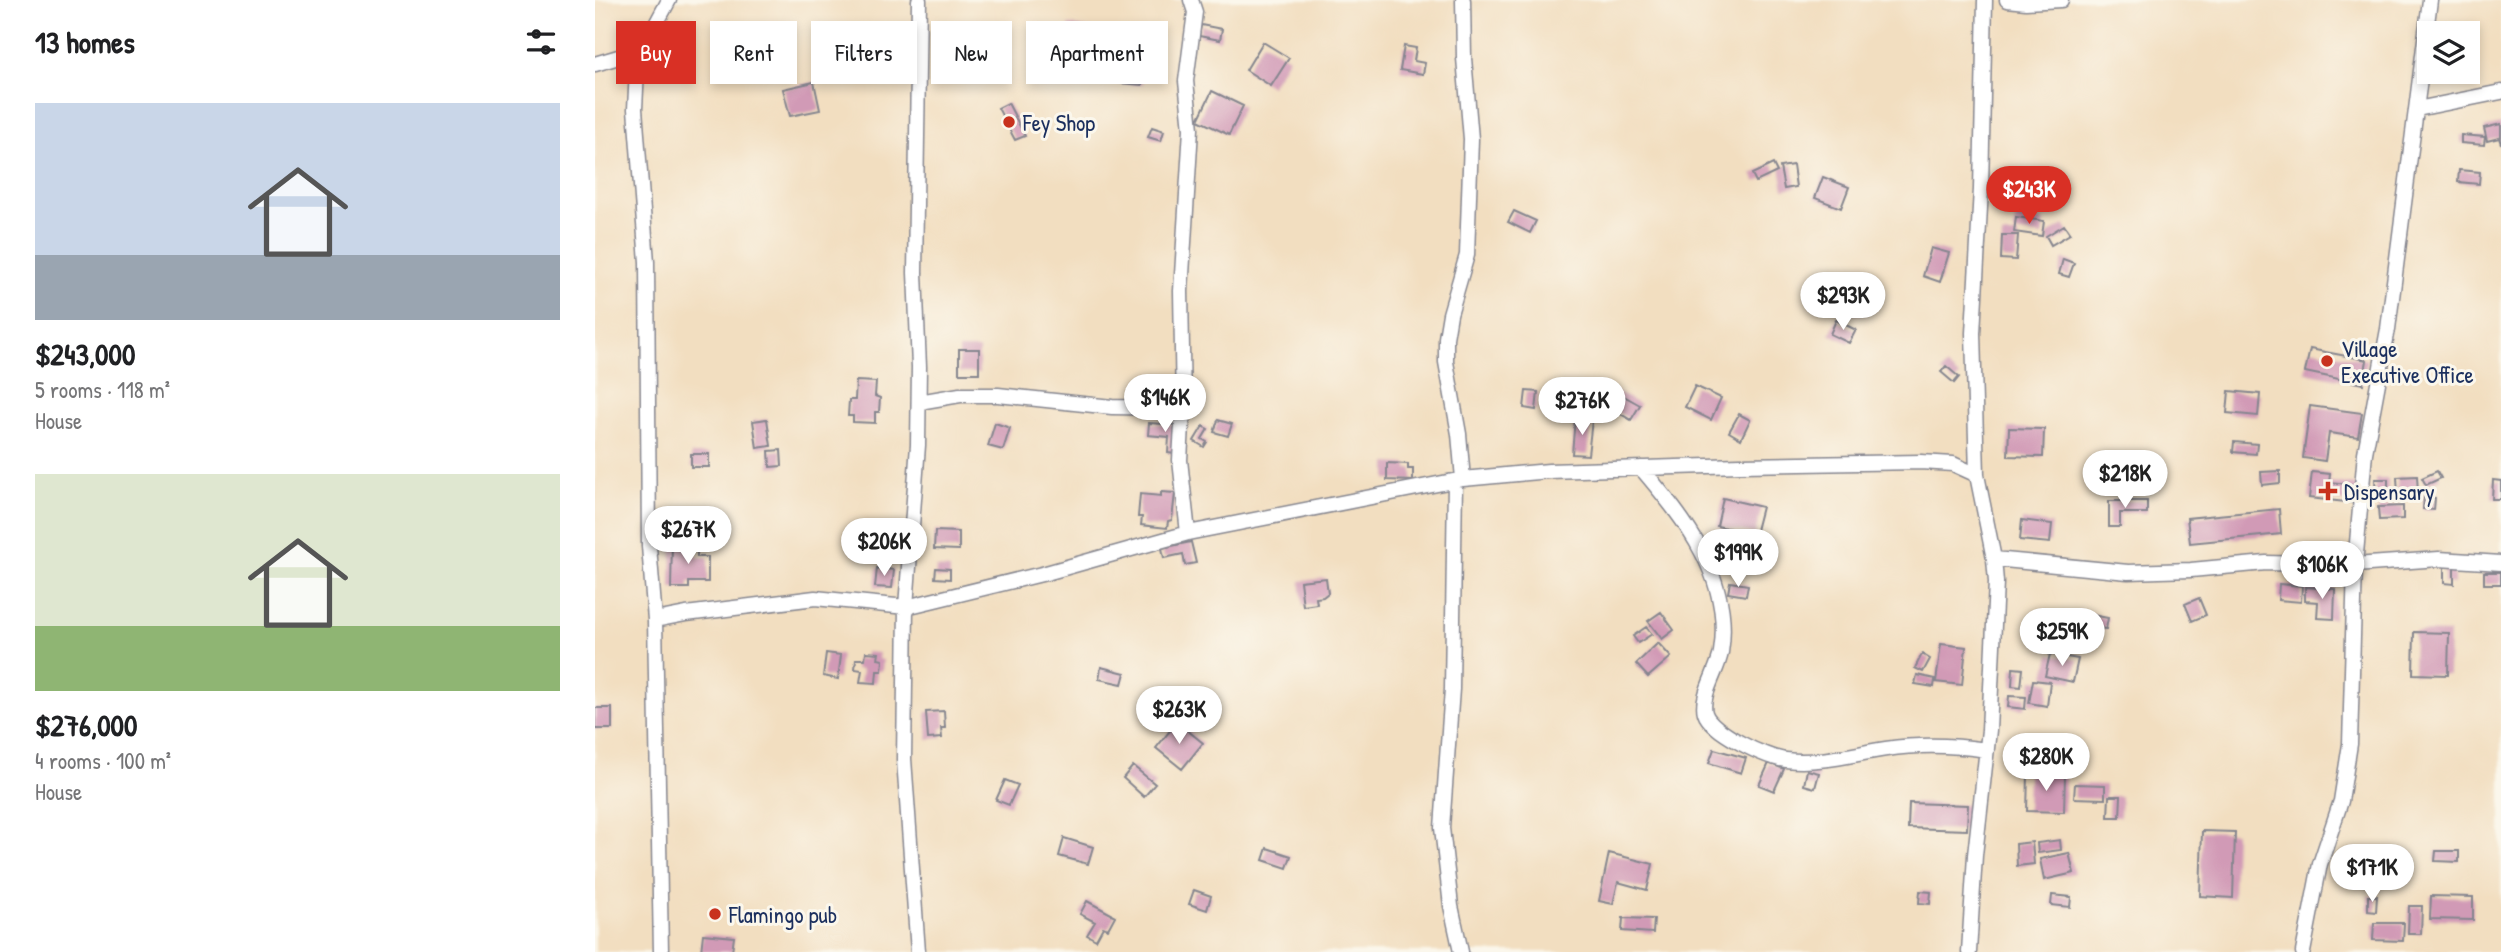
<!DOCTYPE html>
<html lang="en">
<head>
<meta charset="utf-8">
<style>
	:root { --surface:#fff; --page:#f2f2f2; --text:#202124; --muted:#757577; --accent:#d93025 }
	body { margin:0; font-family:"Patrick Hand",sans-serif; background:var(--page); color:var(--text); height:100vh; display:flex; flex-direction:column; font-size:26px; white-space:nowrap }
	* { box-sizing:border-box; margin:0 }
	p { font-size:23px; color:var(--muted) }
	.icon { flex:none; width:38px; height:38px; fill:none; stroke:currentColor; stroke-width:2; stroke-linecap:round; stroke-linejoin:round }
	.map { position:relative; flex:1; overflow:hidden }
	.drawer { display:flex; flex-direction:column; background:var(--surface); width:595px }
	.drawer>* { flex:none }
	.top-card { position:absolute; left:21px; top:21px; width:665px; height:63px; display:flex; gap:14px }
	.controls { position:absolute; left:1822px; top:21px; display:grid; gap:14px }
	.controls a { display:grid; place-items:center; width:63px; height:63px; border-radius:0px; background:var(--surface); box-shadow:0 4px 10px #0003; font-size:35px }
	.price { position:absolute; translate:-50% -60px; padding:0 16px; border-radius:24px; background:#fff; color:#222; font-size:23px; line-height:46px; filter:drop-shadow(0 2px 4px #0008) }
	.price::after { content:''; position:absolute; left:50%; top:42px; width:21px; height:16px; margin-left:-10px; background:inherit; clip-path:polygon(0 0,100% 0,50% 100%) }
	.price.selected { background:var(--accent); color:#fff }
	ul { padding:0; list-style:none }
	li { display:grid; align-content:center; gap:14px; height:371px; padding:0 35px }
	li span { display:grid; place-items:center; height:217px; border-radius:0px; color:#555 }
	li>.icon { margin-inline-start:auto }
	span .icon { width:126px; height:126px; fill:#fffc; stroke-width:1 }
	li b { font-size:30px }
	h2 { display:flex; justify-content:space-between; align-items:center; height:84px; padding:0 35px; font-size:30px }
	.tag { padding:0 24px; border-radius:0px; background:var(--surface); box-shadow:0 4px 10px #0003; font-size:24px; line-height:63px }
	.tag.selected { background:var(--accent); color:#fff }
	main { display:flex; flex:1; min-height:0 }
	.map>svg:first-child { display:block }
	.building { fill:#d19ab6 }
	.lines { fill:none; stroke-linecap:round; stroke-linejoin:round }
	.street-casing { stroke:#86868f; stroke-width:17 }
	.street { stroke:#fff; stroke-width:14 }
	.poi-dot { fill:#c8321e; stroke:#fbf7ec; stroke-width:2.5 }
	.labels { text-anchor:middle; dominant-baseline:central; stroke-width:6; stroke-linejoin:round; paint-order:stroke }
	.poi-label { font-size:23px; fill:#1b2f5e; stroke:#fbf7ec; text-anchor:start }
</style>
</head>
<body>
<main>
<section class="drawer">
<h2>13 homes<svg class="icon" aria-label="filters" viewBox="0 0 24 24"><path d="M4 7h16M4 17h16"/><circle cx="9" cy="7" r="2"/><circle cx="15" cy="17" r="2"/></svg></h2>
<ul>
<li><span style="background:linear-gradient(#c9d6e8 70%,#9aa5b1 0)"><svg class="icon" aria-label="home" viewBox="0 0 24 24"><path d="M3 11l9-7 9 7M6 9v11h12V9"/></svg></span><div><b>$243,000</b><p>5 rooms · 118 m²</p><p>House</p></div></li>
<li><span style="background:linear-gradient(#dfe7d0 70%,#8fb573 0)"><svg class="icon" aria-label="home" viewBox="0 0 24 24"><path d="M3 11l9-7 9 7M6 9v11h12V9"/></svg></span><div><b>$276,000</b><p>4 rooms · 100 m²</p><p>House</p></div></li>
</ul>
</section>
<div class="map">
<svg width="1906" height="952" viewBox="0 0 1906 952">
	<rect width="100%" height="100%" fill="#fbf7ec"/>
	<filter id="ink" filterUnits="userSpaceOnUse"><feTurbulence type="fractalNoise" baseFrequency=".0143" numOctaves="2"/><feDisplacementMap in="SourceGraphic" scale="14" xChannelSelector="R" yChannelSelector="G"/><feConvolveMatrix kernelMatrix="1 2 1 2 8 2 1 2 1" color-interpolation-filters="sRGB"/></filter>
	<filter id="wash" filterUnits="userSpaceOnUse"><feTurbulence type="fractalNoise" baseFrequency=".00686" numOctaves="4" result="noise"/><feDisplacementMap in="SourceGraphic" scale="28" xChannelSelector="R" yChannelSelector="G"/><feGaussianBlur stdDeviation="1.57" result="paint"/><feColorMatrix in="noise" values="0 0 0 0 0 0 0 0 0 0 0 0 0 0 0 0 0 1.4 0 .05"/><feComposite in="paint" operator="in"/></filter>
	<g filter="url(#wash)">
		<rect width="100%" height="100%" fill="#f2dec0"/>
		<g id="blocks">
			<path class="building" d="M474 25 500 29 497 46 471 42Z
				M606 25 627 29 625 40 604 36Z
				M513 28 515 39 500 41V29Z
				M668 42 694 58 676 86 651 70Z
				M809 46 821 48 819 61 830 63 828 74 805 70Z
				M528 50 550 52 547 85 525 83Z
				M219 82 225 110 195 116 188 89Z
				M617 91 648 106 634 135 603 120Z
				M413 103 430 136 420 140 403 108Z
				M1906 124V144L1904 138 1892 141 1889 128Z
				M557 127 569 131 566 141 553 137Z
				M1866 135 1890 137 1889 145 1866 143Z
				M1178 164 1182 172 1161 182 1157 174Z
				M1198 165 1201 187 1189 189 1185 167Z
				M1864 170 1885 172 1884 184 1863 182Z
				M1228 177 1254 187 1246 208 1220 198Z
				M919 211 941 221 935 233 913 222Z
				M1421 217 1449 221 1447 236 1419 232Z
				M1469 225 1475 234 1456 245 1451 236Z
				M1407 235H1423L1421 260 1406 259Z
				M1336 248 1354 253 1345 282 1328 276Z
				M1468 259 1479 263 1474 277 1464 274Z
				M1249 306H1272V314H1249Z
				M1241 320 1261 330 1254 343 1235 334Z
				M364 349H384V373H364Z
				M1715 349 1772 360 1768 384 1710 372Z
				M1351 366 1364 377 1359 383 1346 372Z
				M261 381 281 382 280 396 285 398 284 412H280V423L258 422V416H253L254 400H260Z
				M1100 386 1126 398 1116 420 1090 407Z
				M931 391 943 392 941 410 929 408Z
				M1020 391 1045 405 1036 420 1012 406Z
				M1634 391 1665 394 1663 416 1632 413Z
				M1715 406 1767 413 1763 437 1734 433 1730 461 1708 458Z
				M1144 414 1155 420 1146 439 1134 432Z
				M980 418 997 420 993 455 977 454Z
				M172 419 176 446 162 448 158 421Z
				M623 420 637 424 633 436 619 432Z
				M400 423 415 428 408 450 393 446Z
				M554 423 582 425 581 454 573 453 574 437 553 435Z
				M608 426 613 429 607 439 612 442 609 447 599 441Z
				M1414 428 1449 429 1448 457 1413 456Z
				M1639 442 1662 444 1661 454 1638 452Z
				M186 450 187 466 175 467 174 451Z
				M96 454H114V467H96Z
				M792 463 813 464V469H818V481L792 480Z
				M1685 471V483L1667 485 1666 472Z
				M1842 471 1846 478 1831 485 1827 478Z
				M1717 472 1735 474 1734 482 1762 485 1760 503 1714 498Z
				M1822 476 1823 493 1803 494 1802 477Z
				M1780 479H1793V499H1781Z
				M1898 480 1906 481V499H1897Z
				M566 492 580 493 577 520 573 521 572 528 546 525 547 517H543L545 494 566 496Z
				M1829 497 1840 498 1839 510 1828 509Z
				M1128 498 1167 507 1160 534 1122 526Z
				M1514 501H1552V513H1525V527H1514Z
				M1808 506V519L1784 520 1783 507Z
				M1684 509 1686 534 1595 543 1592 518Z
				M1427 520 1457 524 1455 543 1425 540Z
				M87 521 110 523V533L86 531Z
				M340 531 364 532V550L339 549Z
				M596 542 601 563 590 565 588 554 569 558 567 548Z
				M77 543H102V557H113V582H94V588H76Z
				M1849 567H1859V584L1849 583Z
				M282 568 299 570 297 588 280 587Z
				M341 568 355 569V579L340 578Z
				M1889 572H1906V584H1889Z
				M731 578 733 593 728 597 721 598 722 604 708 606 705 581Z
				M1135 582 1153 585 1151 596 1133 593Z
				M1684 584 1707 586 1706 602 1683 600Z
				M1710 587 1740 589 1739 619 1722 618 1723 602 1710 601Z
				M1604 598 1611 615 1597 621 1590 604Z
				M1066 612 1079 630 1067 639 1053 621Z
				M1487 613 1513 618 1511 629 1486 625 1485 624Z
				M1051 627 1057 634 1043 643 1038 636Z
				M1819 632 1854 633 1853 675 1818 674Z
				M1063 643 1076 657 1053 677 1041 664Z
				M1346 644 1371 647 1367 685 1341 682Z
				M271 652 284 653 283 659 288 660 287 671H282L281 683 265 682 267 670 260 669 261 659H270Z
				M231 653 246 655 243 679 228 676Z
				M1327 654 1335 659 1328 672 1320 668Z
				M1455 654 1483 659 1478 682 1450 676Z
				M506 667 530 673 527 684 504 679Z
				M1418 668 1428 669 1426 687 1417 686Z
				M1322 675 1340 679 1339 687 1320 684Z
				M1438 680 1455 682 1452 706 1434 703Z
				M1414 696 1431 697 1430 709 1413 707Z
				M0 708H17V729H0Z
				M349 711 350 728H346L347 738 333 739 331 712Z
				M582 722 608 743 587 769 561 748Z
				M1119 749 1151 758 1146 773 1114 763Z
				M1174 763 1189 769 1179 791 1164 785Z
				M538 766 560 784 549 797 528 778Z
				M1212 770 1224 773 1220 788 1209 785Z
				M1433 774 1470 775 1469 812 1432 811Z
				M410 780 423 785 414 805 401 800Z
				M1480 784 1510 785V799L1479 798Z
				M1514 796H1526L1525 817H1513Z
				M1314 803 1373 805 1372 830 1313 828Z
				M1607 831 1640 832 1638 898 1605 896Z
				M469 838 498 847 493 864 464 856Z
				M1465 840 1466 850 1443 853 1442 843Z
				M1437 842 1439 864 1422 866 1421 844Z
				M672 848 696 856 692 868 668 860Z
				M1841 851H1864V862L1840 861Z
				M1014 853 1058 864 1052 890 1023 882 1018 904 1004 901Z
				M1474 853 1479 873 1449 880 1445 859Z
				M599 890 616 896 612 910 594 904Z
				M1325 891 1336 892 1335 904 1324 903Z
				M1457 895 1476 897 1475 907 1456 905Z
				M1773 896H1782L1781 912 1773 911Z
				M1836 896 1878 897V920L1835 919Z
				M492 901 520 916 513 929 508 927 501 940 492 935 500 922 485 914Z
				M1814 906H1827L1826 934H1813Z
				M1028 918 1059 919 1058 933 1027 931Z
				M1779 923H1809L1808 941 1778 940Z
				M108 934 139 937 137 952H106Z"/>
		</g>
	</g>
	<g filter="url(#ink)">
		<use href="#blocks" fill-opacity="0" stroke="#86868f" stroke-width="2"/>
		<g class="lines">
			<defs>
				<path id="street" d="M74 0 47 50 42 69 40 109 52 262 54 546 60 620 91 614 220 598 311 607 451 573 593 533 868 479 954 471 1145 465 1326 462 1358 464 1382 475
					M1390 0 1386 189 1378 333 1382 475 1399 559 1533 572 1596 570 1671 563 1760 565 1844 559 1906 563
					M1412 0 1431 2 1466 0
					M0 64 47 50
					M1822 109 1906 92
					M324 402 365 395H403L517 407 588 408
					M1046 468C1090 520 1138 579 1126 652 1123 671 1105 695 1110 713 1116 732 1171 758 1191 760 1224 764 1258 754 1291 749 1325 744 1358 745 1392 750
					M868 479 864 434 851 362V338L855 314 872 255 876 139 869 58 868 0
					M860 482 857 689 847 828 856 906 866 952
					M593 533 585 460 588 408 586 291 596 129 591 81 600 12 596 0
					M60 620 66 952
					M323 952 309 759 311 607 323 445 324 367 320 273 324 0
					M1374 952 1380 855 1394 730 1401 582 1399 559
					M1708 952 1725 864 1746 801 1755 744 1760 565 1770 453 1793 329 1835 0"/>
			</defs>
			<use href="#street" class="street-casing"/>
			<use href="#street" class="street"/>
		</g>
	</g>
	<g class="poi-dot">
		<circle cx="414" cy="122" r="7"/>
		<circle cx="1732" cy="361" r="7"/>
		<path d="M1729.5 480.5h7v7h7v7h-7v7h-7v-7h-7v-7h7z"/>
		<circle cx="120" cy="914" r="7"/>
	</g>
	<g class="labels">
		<g class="poi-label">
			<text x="428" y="122">Fey Shop</text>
			<text x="1746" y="348">Village<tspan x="1746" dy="26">Executive Office</tspan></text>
			<text x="1749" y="491">Dispensary</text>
			<text x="134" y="914">Flamingo pub</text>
		</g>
	</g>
</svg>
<div class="controls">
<a><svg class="icon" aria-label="layers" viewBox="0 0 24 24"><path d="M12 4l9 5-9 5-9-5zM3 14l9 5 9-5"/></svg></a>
</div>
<b class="price selected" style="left:1434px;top:226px">$243K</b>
<b class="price" style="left:1248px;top:332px">$293K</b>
<b class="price" style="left:570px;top:434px">$146K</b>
<b class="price" style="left:987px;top:437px">$276K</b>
<b class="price" style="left:1530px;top:510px">$218K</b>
<b class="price" style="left:93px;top:566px">$267K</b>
<b class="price" style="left:289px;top:578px">$206K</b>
<b class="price" style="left:1143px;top:589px">$199K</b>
<b class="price" style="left:1727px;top:601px">$106K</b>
<b class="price" style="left:1467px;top:668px">$259K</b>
<b class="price" style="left:584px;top:746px">$263K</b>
<b class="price" style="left:1451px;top:793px">$280K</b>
<b class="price" style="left:1777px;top:904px">$171K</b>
<div class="top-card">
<a class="tag selected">Buy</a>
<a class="tag">Rent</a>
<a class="tag">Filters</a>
<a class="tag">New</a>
<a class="tag">Apartment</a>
</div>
</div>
</main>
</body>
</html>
